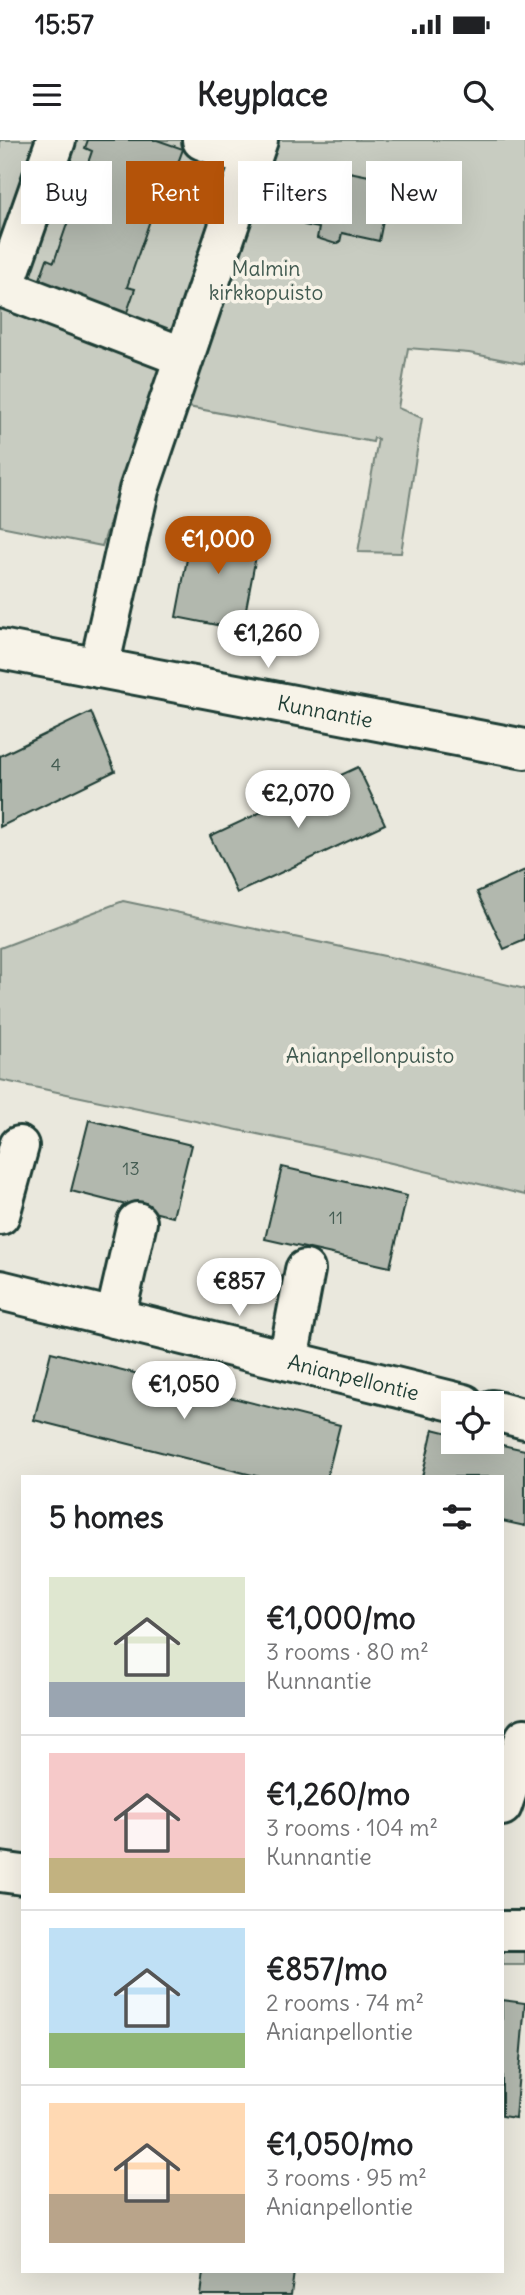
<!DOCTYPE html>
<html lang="en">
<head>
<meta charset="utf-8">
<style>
	:root { --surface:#fff; --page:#f6f6f6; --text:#202124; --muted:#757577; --line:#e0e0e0; --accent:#b45309 }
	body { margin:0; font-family:Delius,sans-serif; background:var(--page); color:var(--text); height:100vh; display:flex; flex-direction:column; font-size:26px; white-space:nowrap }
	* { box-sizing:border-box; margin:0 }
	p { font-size:23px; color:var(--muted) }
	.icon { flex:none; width:38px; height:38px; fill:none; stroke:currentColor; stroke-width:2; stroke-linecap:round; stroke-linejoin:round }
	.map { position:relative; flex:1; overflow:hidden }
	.panel { position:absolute; left:21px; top:1335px; width:483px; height:798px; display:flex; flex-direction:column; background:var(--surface); border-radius:0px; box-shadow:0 7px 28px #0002 }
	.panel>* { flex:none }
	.top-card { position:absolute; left:21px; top:21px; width:483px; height:63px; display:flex; gap:14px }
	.fabs { position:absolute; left:441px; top:1251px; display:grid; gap:14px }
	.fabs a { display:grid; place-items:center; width:63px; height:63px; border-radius:0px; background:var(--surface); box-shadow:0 7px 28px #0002; font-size:35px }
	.price { position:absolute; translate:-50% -60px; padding:0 16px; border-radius:24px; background:#fff; color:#222; font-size:23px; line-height:46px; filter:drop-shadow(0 2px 4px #0008) }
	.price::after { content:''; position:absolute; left:50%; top:42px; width:21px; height:16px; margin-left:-10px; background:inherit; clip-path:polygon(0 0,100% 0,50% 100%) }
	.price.on { background:var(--accent); color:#fff }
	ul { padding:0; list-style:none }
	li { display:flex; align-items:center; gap:21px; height:175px; padding:0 28px }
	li+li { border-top:2px solid var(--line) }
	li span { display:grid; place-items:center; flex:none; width:196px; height:140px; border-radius:0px; color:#555 }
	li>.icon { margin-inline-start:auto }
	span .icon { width:84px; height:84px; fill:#fffc; stroke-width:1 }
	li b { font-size:30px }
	h2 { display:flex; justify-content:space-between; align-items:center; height:84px; padding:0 28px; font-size:30px }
	.pill { padding:0 24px; border-radius:0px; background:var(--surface); box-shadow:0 7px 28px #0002; font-size:24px; line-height:63px }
	.pill.on { background:var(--accent); color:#fff }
	.status { display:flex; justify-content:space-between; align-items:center; height:49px; padding:0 35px; background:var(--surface); direction:ltr }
	.status svg { height:19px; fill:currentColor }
	header { display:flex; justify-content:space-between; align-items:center; height:91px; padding:0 28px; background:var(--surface); font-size:32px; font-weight:800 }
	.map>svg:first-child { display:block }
	.green { fill:#c8ccc1; stroke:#74847a; stroke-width:2 }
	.building { fill:#b2b8ae; stroke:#1f3d34; stroke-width:2 }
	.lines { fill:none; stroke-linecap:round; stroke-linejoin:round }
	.minor-casing { stroke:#1f3d34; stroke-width:44 }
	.minor { stroke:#f7f3e8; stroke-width:38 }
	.labels { text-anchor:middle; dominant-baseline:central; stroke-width:7; stroke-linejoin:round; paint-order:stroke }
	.number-label { font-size:18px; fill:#445c52 }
	.park-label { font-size:21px; fill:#415a50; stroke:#f7f3e8 }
	.street-label { font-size:21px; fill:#1f3d34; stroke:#f7f3e8 }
</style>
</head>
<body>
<div class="status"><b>15:57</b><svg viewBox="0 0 49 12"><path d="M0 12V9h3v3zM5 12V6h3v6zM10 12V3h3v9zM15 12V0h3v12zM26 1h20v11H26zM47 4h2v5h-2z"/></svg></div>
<header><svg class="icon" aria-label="menu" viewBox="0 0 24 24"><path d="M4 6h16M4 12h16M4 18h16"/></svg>Keyplace<svg class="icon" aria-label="search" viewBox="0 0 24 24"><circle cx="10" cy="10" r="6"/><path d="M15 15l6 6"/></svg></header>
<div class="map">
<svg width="525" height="2155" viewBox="0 0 525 2155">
	<rect width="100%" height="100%" fill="#eae8dd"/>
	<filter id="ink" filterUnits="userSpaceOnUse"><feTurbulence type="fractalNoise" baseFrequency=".0143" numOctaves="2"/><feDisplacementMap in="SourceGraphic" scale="14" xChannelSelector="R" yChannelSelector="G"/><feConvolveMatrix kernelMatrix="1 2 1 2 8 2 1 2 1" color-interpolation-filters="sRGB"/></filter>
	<g filter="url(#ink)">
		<path class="green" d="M0 0H525V224L469 213 408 208 398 268 422 278 401 413 358 412 378 299 374 298 373 302 151 260 102 406 0 386Z
			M123 761 394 818 525 849V1055L362 1016 0 940V808Z
			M502 1811 525 1812V1825H502Z"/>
		<path class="building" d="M88 0H157L183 9 172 39 165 37 127 147 135 149 126 175 38 145 47 119 54 122 92 11 85 8Z
			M349 32 374 37 370 57 387 61 379 101 342 93 340 102 336 104 317 98 319 88 304 85 313 42 345 49Z
			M194 382 260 395 242 490 176 477Z
			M91 572 115 631 0 687V616Z
			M358 627 385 684 237 753 210 696Z
			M525 730V800L504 809 477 752Z
			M89 980 191 1005 173 1077 71 1051Z
			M282 1027 407 1056 390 1127 265 1099Z
			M51 1212 340 1285 327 1337H260L34 1280Z
			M433 1289 453 1294V1302H489L525 1310V1386L502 1381V1337H422Z
			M502 1860 525 1863 515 1978 502 1976Z
			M203 2132H294L291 2155H200Z"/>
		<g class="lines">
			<defs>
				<g id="minor">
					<path d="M56 0 4 148 184 217"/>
					<path d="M202 0 252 19"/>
					<path id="s1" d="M0 509 525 609"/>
					<path d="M99 528 139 350 258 0"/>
					<path d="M0 1075 19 1006"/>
					<path id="s2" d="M0 1150 464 1264"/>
					<path d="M115 1178 137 1082"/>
					<path d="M288 1220 305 1130"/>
					<path d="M492 1270 525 1279"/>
					<path d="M502 1666 525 1598"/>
					<path d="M0 1732 23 1735"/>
					<path d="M502 1791H525"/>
				</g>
			</defs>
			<use href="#minor" class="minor-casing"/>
			<use href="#minor" class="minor"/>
		</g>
	</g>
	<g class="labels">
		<g class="number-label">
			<text x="56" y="624">4</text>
			<text x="131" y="1028">13</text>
			<text x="336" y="1077">11</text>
		</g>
		<g class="park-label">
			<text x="266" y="128">Malmin<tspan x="266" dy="24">kirkkopuisto</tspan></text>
			<text x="370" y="915">Anianpellonpuisto</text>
		</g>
		<g class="street-label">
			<text stroke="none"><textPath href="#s1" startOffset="331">Kunnantie</textPath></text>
			<text stroke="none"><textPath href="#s2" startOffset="364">Anianpellontie</textPath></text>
		</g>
	</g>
</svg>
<div class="fabs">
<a><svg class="icon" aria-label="locate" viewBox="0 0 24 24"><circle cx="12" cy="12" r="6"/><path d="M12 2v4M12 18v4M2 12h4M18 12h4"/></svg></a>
</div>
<b class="price on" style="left:218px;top:436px">€1,000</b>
<b class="price" style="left:268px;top:530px">€1,260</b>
<b class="price" style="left:298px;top:690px">€2,070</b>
<b class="price" style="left:239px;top:1178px">€857</b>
<b class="price" style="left:184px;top:1281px">€1,050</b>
<div class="top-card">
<a class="pill">Buy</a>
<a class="pill on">Rent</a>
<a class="pill">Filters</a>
<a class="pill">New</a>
</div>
<section class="panel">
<h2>5 homes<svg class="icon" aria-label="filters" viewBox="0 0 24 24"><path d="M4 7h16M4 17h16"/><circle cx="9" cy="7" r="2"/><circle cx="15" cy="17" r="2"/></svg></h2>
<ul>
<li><span style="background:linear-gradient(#dfe7d0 75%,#9aa5b1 0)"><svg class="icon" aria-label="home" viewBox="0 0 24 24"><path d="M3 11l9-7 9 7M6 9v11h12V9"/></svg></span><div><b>€1,000/mo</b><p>3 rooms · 80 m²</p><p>Kunnantie</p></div></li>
<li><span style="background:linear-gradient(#f6c9c9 75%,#c2b280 0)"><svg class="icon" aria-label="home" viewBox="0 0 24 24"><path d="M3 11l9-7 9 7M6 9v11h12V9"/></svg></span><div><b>€1,260/mo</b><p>3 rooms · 104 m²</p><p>Kunnantie</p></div></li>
<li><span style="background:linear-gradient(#bfe0f5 75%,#8fb573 0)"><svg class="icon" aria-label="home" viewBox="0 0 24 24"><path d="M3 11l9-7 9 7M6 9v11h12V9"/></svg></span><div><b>€857/mo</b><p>2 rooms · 74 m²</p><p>Anianpellontie</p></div></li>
<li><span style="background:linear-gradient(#ffd9b3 65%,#b9a48a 0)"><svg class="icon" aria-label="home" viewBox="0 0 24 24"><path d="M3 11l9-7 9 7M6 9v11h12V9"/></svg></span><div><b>€1,050/mo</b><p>3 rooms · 95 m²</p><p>Anianpellontie</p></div></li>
</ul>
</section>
</div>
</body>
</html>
